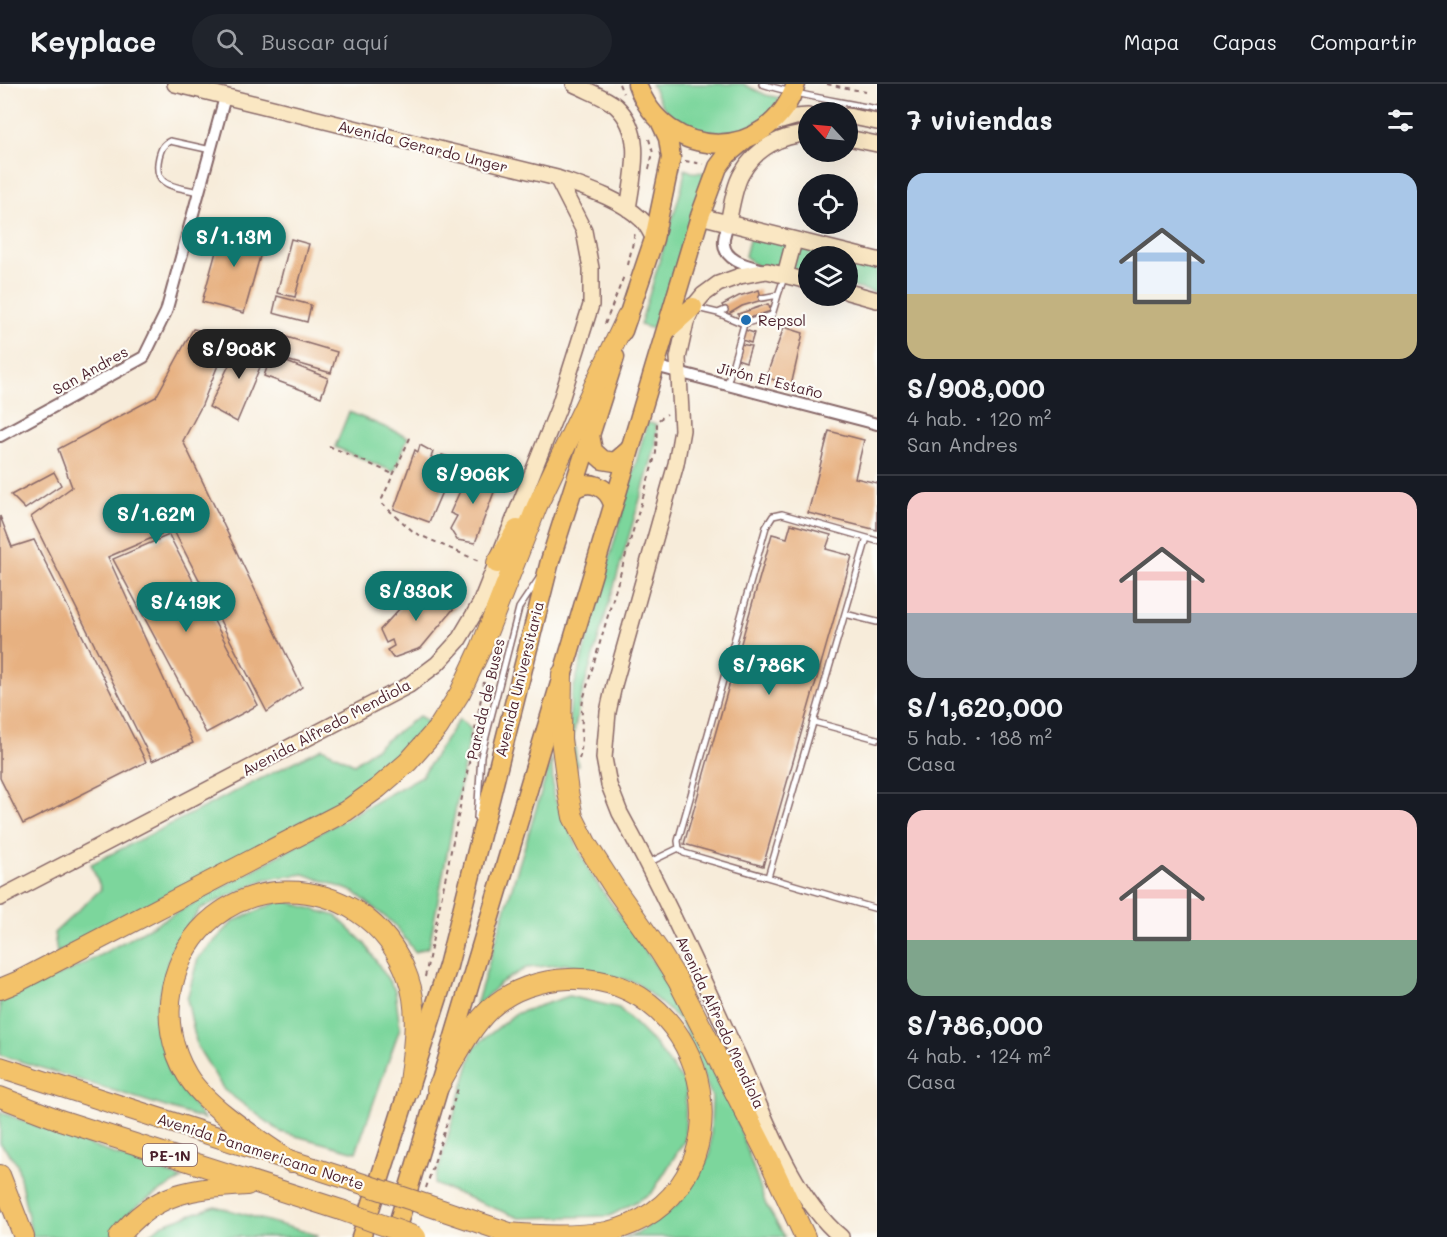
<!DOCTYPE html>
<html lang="es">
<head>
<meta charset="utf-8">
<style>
	:root { --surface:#171b24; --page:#20242c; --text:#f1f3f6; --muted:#9ea1a6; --line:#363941; --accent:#0f766e }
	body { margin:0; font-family:Mali,sans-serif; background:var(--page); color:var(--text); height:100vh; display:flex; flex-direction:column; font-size:22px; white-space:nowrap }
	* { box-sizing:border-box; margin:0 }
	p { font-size:20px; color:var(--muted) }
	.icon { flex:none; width:33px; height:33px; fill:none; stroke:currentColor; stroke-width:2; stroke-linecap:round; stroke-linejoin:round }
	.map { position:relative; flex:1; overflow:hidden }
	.side { display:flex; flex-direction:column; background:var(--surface); width:570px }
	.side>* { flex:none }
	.needle { width:39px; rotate:296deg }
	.fabs { position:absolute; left:798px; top:18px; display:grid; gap:12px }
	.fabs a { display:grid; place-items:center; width:60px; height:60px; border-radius:50%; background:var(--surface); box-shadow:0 6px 24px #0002; font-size:30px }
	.price { position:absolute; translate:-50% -51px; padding:0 14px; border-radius:21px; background:var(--accent); color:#fff; font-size:20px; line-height:39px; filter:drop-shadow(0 2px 3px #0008) }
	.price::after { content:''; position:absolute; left:50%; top:36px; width:18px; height:14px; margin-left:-9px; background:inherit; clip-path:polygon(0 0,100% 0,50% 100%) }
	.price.selected { background:#222; color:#fff }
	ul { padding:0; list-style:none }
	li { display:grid; align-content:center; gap:12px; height:318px; padding:0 30px }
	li+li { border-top:2px solid var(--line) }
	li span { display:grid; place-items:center; height:186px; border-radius:18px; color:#555 }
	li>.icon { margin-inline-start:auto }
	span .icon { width:108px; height:108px; fill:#fffc; stroke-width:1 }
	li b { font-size:26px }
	h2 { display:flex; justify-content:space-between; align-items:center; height:72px; padding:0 30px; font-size:26px }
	header { display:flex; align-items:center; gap:36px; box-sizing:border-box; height:84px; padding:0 30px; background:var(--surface); border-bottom:2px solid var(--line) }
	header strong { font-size:28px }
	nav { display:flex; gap:33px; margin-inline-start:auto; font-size:21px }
	.search { width:420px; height:54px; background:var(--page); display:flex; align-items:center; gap:15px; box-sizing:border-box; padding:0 21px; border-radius:33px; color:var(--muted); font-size:22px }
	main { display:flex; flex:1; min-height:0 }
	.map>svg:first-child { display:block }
	.green { fill:#7bd69c; stroke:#627a64; stroke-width:1.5 }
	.building { fill:#e7b181 }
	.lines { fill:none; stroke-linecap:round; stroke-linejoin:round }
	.lane-casing { stroke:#876768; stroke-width:8 }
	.street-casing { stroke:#876768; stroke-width:14 }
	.secondary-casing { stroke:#876768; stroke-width:18 }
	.primary-casing { stroke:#876768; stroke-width:21 }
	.highway-casing { stroke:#876768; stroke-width:22 }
	.path { stroke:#876768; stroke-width:2; stroke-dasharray:4.5 4.5; stroke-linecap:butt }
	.lane { stroke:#fff; stroke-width:5 }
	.street { stroke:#fff; stroke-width:10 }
	.secondary { stroke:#fae7c3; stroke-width:15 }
	.primary { stroke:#f3c26a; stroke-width:18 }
	.highway { stroke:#f3c26a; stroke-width:20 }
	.highway-bridge-casing { stroke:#876768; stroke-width:22; stroke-linecap:butt }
	.highway-bridge { stroke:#f3c26a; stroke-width:20 }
	.poi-dot { fill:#1f6fb2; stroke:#fdfcf7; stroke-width:2 }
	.labels { text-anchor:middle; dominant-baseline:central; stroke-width:4.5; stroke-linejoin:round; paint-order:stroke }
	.shield { fill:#fdfcf7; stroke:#806168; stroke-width:1.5 }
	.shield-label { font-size:14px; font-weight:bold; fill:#4a1f2b }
	.street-label { font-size:15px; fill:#4a1f2b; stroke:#fdfcf7 }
	.poi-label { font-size:15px; fill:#4a1f2b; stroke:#fdfcf7; text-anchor:start }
</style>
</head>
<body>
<header>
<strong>Keyplace</strong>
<div class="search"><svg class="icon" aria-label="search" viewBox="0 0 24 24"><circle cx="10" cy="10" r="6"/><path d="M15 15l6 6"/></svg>Buscar aquí</div>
<nav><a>Mapa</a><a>Capas</a><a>Compartir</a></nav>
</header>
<main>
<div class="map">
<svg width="877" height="1153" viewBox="0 0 877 1153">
	<rect width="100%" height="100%" fill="#fdfcf7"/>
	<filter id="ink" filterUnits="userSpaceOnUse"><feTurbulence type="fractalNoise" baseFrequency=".0167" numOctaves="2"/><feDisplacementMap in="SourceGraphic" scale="12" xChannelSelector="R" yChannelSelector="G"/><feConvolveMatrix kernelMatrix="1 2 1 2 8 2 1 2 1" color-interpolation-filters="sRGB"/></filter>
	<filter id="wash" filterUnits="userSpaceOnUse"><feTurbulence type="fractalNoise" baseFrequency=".008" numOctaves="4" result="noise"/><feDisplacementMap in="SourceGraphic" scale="24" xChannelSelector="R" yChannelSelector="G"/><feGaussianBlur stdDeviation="1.35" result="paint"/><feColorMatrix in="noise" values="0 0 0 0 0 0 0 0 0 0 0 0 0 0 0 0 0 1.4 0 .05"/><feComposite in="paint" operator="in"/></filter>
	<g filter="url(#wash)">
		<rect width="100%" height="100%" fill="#f7ecda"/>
		<path class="green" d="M651 0H743L766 11 781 14C773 25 764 36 751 42 721 55 682 47 662 21 658 15 655 7 651 0Z
			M685 85 692 88 711 89 661 247 640 241 682 103Z
			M755 151 840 172H808V192L756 182 745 172 749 156Z
			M848 174 877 182V209L848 202Z
			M349 328 408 353 394 388 335 363Z
			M647 339 656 340V361L579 620 573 655 578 681 571 680 568 653 571 614Z
			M419 632 429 638 417 658 393 680 350 713 57 869 54 849 101 805 91 780 322 664 354 680Z
			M459 635 471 645 429 863 415 868 395 841 354 808 304 790 266 795 200 825 172 865 157 922 169 989 204 1035 0 971V918L84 880 422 692Z
			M552 673 553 711 592 792 670 901 737 1036 766 1121 785 1153H623L637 1150 679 1119 710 1071 712 1013 681 937 637 899 568 880 526 884 500 899 475 924Z
			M282 816 336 832 365 860 395 906 400 944 356 1068 281 1048 224 1006 197 962 187 915 198 874 234 837Z
			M569 912 619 924 654 959 686 1001 685 1056 652 1109 610 1132 519 1134 434 1100 474 963 515 930Z
			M0 1028 182 1095C157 1109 124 1125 111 1153H32L17 1079 0 1059Z
			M215 1122 317 1151V1153H147L161 1141Z"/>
		<g id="blocks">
			<path class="building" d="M224 139 266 151 244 229 202 218Z
				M291 155 309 160 295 213 277 209Z
				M759 206 762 216 742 222 727 231 722 221 739 212Z
				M277 212 311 221 307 238 273 229Z
				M768 220 771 227 740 237 738 230Z
				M784 243 803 249 791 302 766 293Z
				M193 245 230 251 202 321 183 357 302 603 267 628 173 445 108 473 193 659 152 677 31 433 72 403 58 365 156 313Z
				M745 246 754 249 751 259 742 256Z
				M283 252 337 268 331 289 276 273Z
				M242 254 268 264 237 338 209 323Z
				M741 260 751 262 746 278 737 275Z
				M271 272 328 294 321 313 264 292Z
				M829 347 864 356 855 394 877 399V446L808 429Z
				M420 361 433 368 431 373 439 376 442 371 456 375 429 438 394 425 415 366 418 368Z
				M470 385 500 392 475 459 457 456 450 445 457 432 450 429Z
				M54 388 61 401 25 425 11 411Z
				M0 432 12 463 34 456 146 678 23 740 0 694Z
				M791 440 831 451 826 465 852 472 763 782 684 760 772 450 787 454Z
				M169 451 258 621 206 649 113 475Z
				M425 497 437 511 433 517 440 520 444 515 455 523 421 564 393 574 387 566 394 562 392 556 386 559 380 546Z"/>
		</g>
	</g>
	<g filter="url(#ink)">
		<use href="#blocks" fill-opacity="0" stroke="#876768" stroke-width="1.5"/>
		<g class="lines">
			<defs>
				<path id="lane" d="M762 0C799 12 839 17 877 25
					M199 108C175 102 152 104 159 73 161 65 163 60 170 57L211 66
					M762 214 778 211 784 194
					M697 224 718 229 725 226
					M718 229 744 240 772 231 778 211
					M727 301 744 240
					M867 454 877 457
					M845 530 877 538
					M814 638 877 655
					M477 734 481 672 519 524 538 496
					M679 764 678 757 766 443 773 432 782 430 867 454 768 793
					M679 764 684 769 877 825
					M648 779 679 764"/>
				<path id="street" d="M728 140C726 146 723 154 724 160 725 178 751 182 764 186
					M655 282 877 340
					M0 352 144 273 166 228 225 13"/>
				<path id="secondary" d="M175 0 557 94C585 104 619 114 641 135 647 140 650 148 654 155
					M574 0C587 7 606 13 616 22 645 49 633 90 628 125
					M848 32 877 38
					M771 40 795 33 808 32
					M848 54 877 60
					M700 132 877 176
					M728 140C731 125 734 102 742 89 756 64 781 51 808 50
					M785 191 794 157
					M808 197 767 187 740 192 718 200 703 211 693 223 686 238 678 274 682 346 676 380 614 601 608 628 604 674 609 701 620 729C663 807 700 890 738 972 764 1030 791 1111 841 1153
					M848 208 877 216
					M0 814 409 601 437 580 458 557 480 520 558 325 591 221V184L584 147 557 94"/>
				<path id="primary" d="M637 0C665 79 770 80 796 0
					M623 247 654 155 671 74 668 54 661 39
					M666 247 693 223
					M590 351 593 367 603 376 615 378 629 366
					M573 406C589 394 607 402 613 420
					M361 1153 448 882 550 477 615 273
					M394 1153 700 132 718 83 727 71 747 54"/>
				<path id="highway" d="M497 479 517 446
					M562 590 561 655 568 708 573 733 587 761 614 803 660 868 678 897 764 1065 805 1153
					M0 905 17 898 346 727 378 704 408 678 438 644 460 609 481 564 537 422 627 233
					M0 983 351 1096
					M437 1005C453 979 468 946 490 925 511 905 541 896 569 895 716 889 758 1112 607 1148 575 1153 540 1152 508 1149
					M0 1013 60 1036 341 1126
					M291 1078C261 1057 206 1023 187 991 171 965 166 933 172 904 199 778 367 776 408 894 421 930 412 970 408 1007
					M0 1091 24 1153
					M427 1121 518 1152
					M119 1153C154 1108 194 1104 247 1101"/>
			</defs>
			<use href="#lane" class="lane-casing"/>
			<use href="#street" class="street-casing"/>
			<use href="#secondary" class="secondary-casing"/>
			<use href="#primary" class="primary-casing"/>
			<use href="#highway" class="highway-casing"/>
			<path class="path" d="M619 0 623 9
				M827 0 866 8
				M649 55 653 69 649 85
				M685 77 703 80
				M628 181 635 149
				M605 240 624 192
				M410 354 382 415V420L415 449 481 478
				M329 362 393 390
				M579 675C584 662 580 633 583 616L656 369 657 337 667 330
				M425 893 468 684 484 598
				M426 1104 459 1001"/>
			<use href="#lane" class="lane"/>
			<use href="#street" class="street"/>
			<use href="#secondary" class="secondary"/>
			<use href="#primary" class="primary"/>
			<use href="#highway" class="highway"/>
			<defs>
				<path id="highway-bridge" d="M351 1096 427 1121
					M341 1126 416 1153"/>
			</defs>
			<use href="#highway-bridge" class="highway-bridge-casing"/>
			<use href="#highway-bridge" class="highway-bridge"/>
		</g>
	</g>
	<circle class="poi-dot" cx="746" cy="236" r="6"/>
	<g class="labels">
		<rect class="shield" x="143" y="1060" width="54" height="22" rx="4.5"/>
		<g class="shield-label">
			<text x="170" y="1071">PE-1N</text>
		</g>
		<g class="street-label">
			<text transform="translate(423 62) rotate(14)">Avenida Gerardo Unger</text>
			<text transform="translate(90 286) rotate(-29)">San Andres</text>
			<text transform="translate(770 296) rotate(14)">Jirón El Estaño</text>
			<text transform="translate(519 595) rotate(-76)">Avenida Universitaria</text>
			<text transform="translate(485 615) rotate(-77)">Parada de Buses</text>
			<text transform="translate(326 643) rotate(-28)">Avenida Alfredo Mendiola</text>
			<text transform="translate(721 938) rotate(65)">Avenida Alfredo Mendiola</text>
			<text transform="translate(261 1067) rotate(18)">Avenida Panamericana Norte</text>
		</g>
		<g class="poi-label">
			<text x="758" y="236">Repsol</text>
		</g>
	</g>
</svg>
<div class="fabs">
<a><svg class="needle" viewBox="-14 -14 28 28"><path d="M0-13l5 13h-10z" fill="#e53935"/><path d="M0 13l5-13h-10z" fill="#9ea1a6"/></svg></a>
<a><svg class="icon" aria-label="locate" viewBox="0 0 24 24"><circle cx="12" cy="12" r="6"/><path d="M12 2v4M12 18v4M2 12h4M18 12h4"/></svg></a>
<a><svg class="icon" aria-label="layers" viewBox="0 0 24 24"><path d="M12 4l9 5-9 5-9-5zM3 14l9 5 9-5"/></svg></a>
</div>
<b class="price" style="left:234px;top:184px">S/1.13M</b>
<b class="price selected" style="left:239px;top:296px">S/908K</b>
<b class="price" style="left:473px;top:421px">S/906K</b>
<b class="price" style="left:156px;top:461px">S/1.62M</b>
<b class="price" style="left:416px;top:538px">S/330K</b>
<b class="price" style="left:186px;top:549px">S/419K</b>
<b class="price" style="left:769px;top:612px">S/786K</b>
</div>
<section class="side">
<h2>7 viviendas<svg class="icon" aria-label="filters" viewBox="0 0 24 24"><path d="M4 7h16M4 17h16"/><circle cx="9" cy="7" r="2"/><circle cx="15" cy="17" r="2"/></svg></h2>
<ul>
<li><span style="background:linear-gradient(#a9c7e8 65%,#c2b280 0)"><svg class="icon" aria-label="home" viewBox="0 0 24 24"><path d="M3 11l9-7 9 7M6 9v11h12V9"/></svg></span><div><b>S/908,000</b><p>4 hab. · 120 m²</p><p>San Andres</p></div></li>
<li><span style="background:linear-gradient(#f6c9c9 65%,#9aa5b1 0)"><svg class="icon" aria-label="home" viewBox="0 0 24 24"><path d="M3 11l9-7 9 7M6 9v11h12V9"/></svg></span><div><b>S/1,620,000</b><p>5 hab. · 188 m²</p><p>Casa</p></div></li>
<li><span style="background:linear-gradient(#f6c9c9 70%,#7fa58c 0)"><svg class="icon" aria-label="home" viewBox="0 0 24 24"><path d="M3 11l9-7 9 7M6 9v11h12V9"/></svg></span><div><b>S/786,000</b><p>4 hab. · 124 m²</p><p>Casa</p></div></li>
</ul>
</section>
</main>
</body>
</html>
